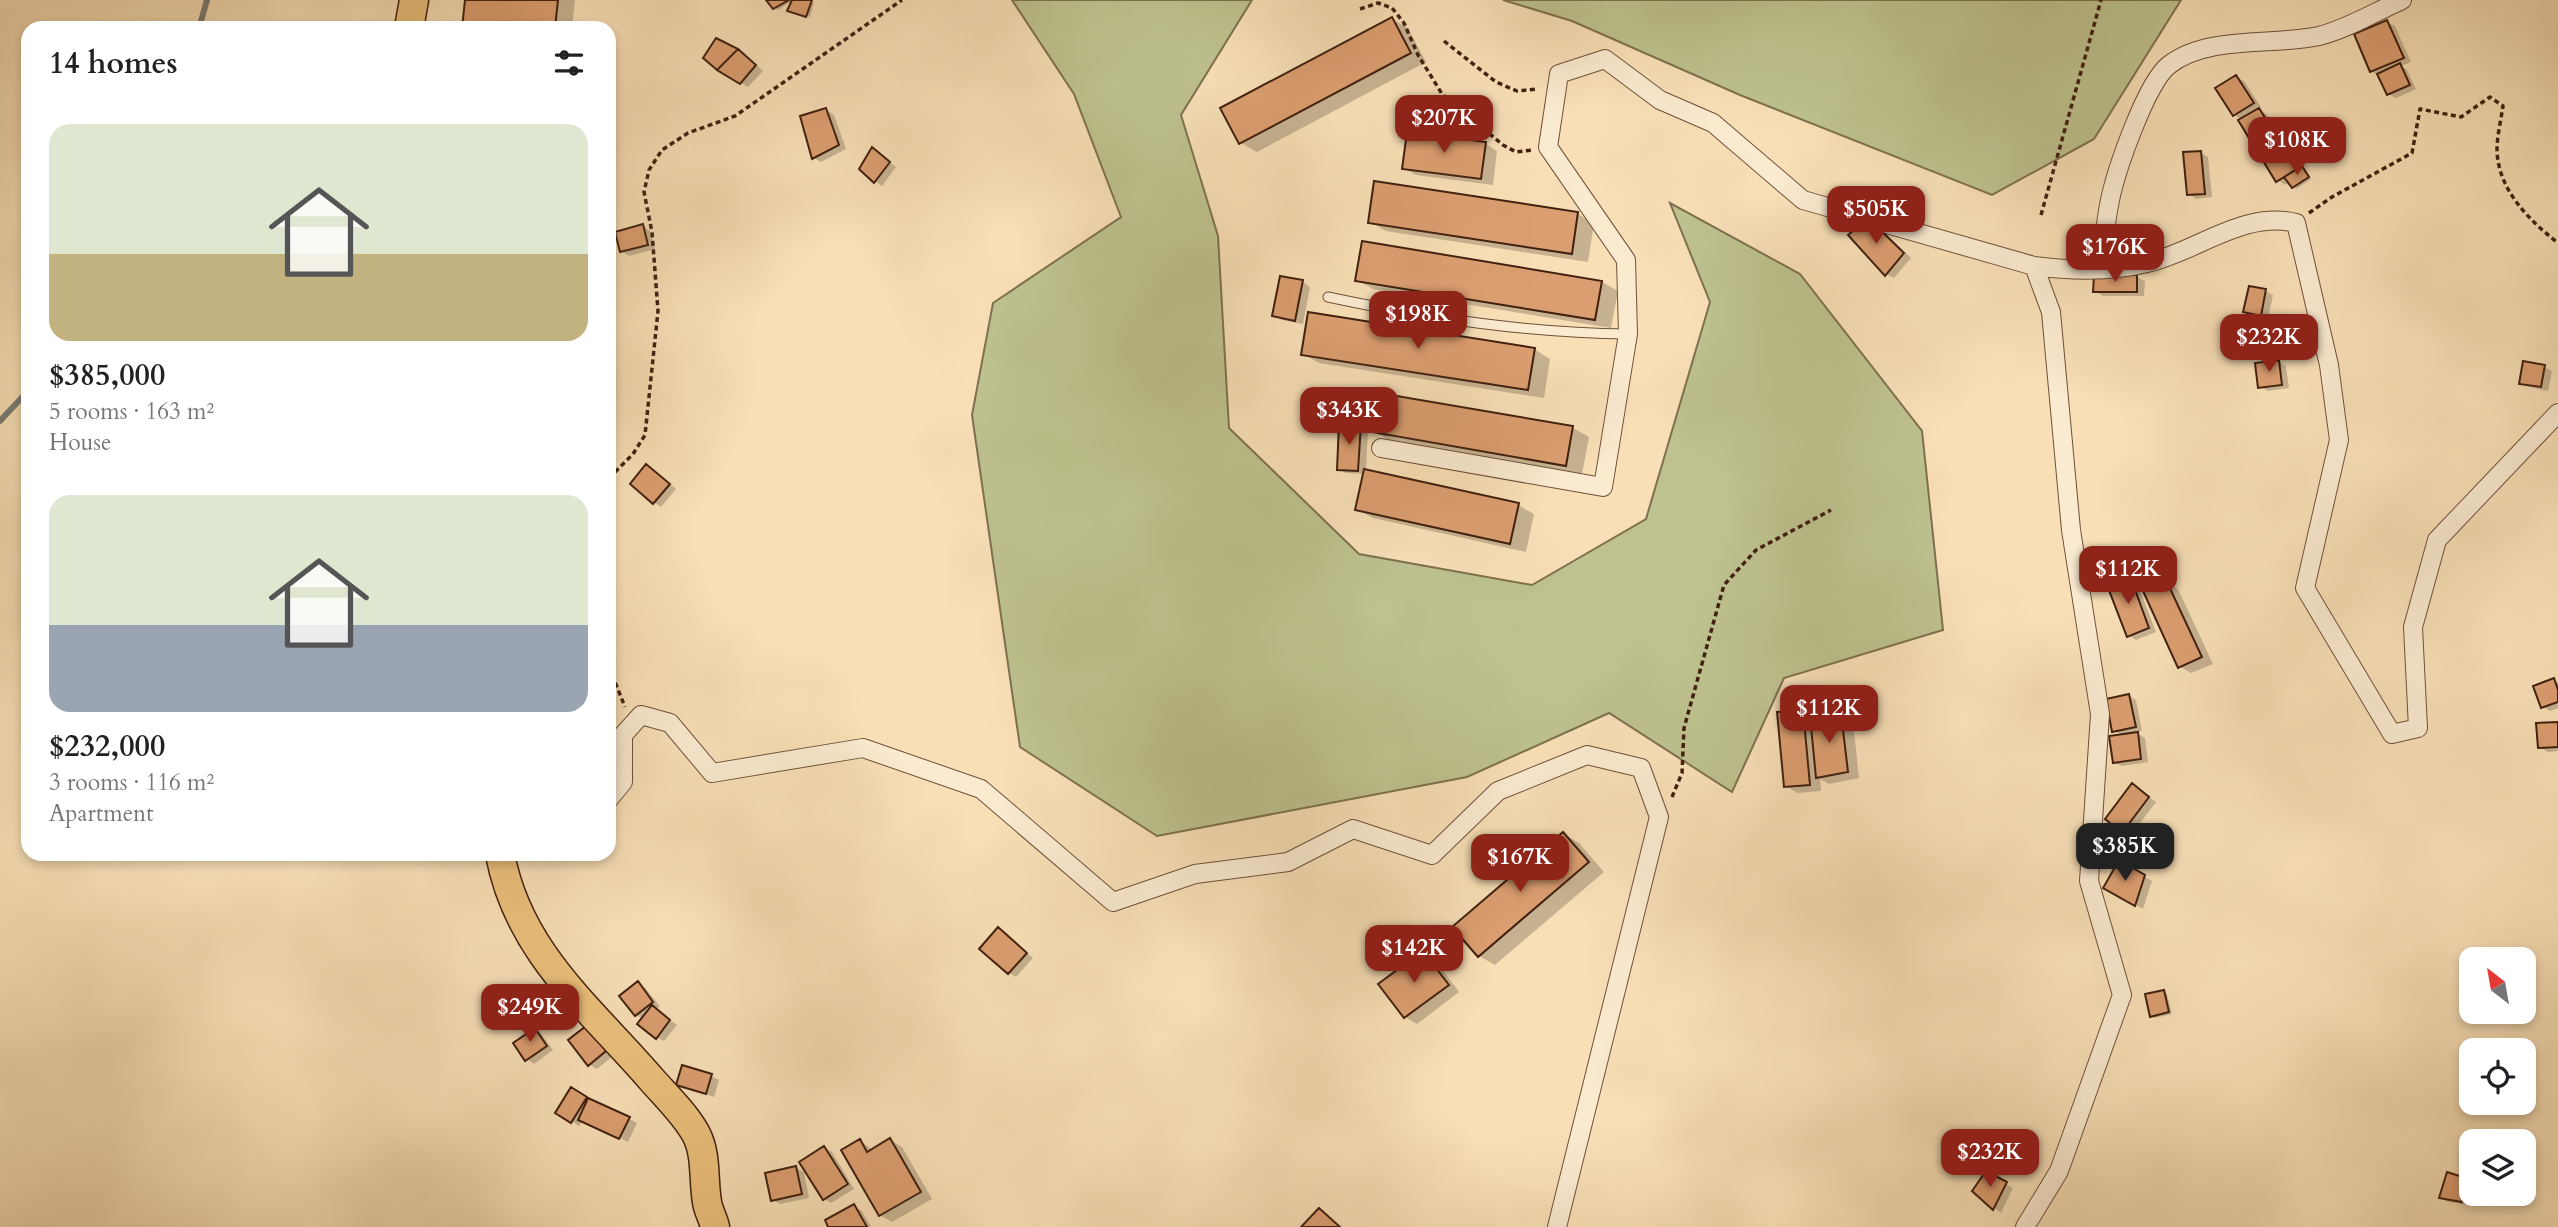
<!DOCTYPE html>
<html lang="en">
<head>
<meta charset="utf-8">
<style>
	:root { --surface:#fff; --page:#f2f2f2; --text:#202124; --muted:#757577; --accent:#8f2418 }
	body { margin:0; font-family:Cardo,serif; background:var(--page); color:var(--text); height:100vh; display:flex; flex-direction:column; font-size:26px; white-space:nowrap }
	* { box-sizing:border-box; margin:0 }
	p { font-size:23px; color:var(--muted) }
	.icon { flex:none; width:38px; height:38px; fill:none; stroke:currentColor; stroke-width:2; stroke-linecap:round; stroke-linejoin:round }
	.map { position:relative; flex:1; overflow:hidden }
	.sheet { position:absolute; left:21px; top:21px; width:595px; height:840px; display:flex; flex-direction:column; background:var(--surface); border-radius:21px; box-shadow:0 4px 10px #0003 }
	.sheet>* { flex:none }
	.needle { width:46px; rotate:329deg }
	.fabs { position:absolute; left:2459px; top:947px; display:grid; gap:14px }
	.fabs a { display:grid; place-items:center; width:77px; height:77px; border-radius:14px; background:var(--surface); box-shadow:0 4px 10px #0003; font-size:35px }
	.price { position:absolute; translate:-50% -60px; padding:0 16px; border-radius:14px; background:var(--accent); color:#fff; font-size:23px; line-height:46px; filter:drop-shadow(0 2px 4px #0008) }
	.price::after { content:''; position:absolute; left:50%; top:42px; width:21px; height:16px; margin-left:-10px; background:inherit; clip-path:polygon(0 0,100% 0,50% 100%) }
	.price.current { background:#222; color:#fff }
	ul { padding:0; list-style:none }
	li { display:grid; align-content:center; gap:14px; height:371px; padding:0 28px }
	li span { display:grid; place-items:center; height:217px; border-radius:21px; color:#555 }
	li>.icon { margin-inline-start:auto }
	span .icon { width:126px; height:126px; fill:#fffc; stroke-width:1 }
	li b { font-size:30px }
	h2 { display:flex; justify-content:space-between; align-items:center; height:84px; padding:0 28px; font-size:30px }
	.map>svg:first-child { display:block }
	.green { fill:#bdc28e; stroke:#7f714e; stroke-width:2 }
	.shadow { fill:#0003 }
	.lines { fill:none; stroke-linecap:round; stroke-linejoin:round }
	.stream { stroke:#797d73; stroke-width:6 }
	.building { fill:#db9e70; stroke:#41200f; stroke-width:2 }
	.lane-casing { stroke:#6f5039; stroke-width:11 }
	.street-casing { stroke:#6f5039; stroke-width:20 }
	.primary-casing { stroke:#41200f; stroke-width:31 }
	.path { stroke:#41200f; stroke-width:3.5; stroke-dasharray:5 3.5; stroke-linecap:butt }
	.lane { stroke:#faead0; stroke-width:9 }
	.street { stroke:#faead0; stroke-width:18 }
	.primary { stroke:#ecc07b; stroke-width:28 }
</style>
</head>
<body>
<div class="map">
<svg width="2558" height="1227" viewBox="0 0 2558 1227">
	<rect width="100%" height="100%" fill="#f8dfb6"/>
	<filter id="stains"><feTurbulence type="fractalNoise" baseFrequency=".00286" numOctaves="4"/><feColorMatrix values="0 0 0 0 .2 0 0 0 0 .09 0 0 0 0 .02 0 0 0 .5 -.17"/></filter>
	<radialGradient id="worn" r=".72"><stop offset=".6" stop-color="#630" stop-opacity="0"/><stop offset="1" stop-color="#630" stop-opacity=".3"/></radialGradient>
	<path class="green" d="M1012 0H1252L1181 115 1218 236 1229 428 1359 554 1532 585 1646 519 1710 302 1670 203 1800 274 1922 431 1943 630 1784 678 1732 792 1609 713 1467 777 1157 836 1020 747 972 415 993 303 1121 217 1074 94Z
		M1503 0H2181L2094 139 1992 195 1740 95 1572 21Z"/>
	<path class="shadow" d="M467 0H575L572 28H463Z
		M768 0H791L792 1 778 10Z
		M794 0H809L814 3 810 17 792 12Z
		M1392 19 1408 28 1426 62 1257 152 1241 143Z
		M2387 22 2395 26 2411 62 2401 66 2407 70 2416 89 2396 98 2388 94 2379 76 2371 71Z
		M746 56 763 71 748 87 741 83Z
		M2236 77 2244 81 2261 107 2258 109 2266 114 2301 168 2305 169 2311 179 2296 189 2290 182 2285 185 2278 180 2243 120 2234 115Z
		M826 110 834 115 846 149 821 162 814 158Z
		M1486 144 1497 151 1493 185 1416 175 1404 168Z
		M873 149 896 167 882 186 875 181Z
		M2201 153 2208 157 2212 197 2196 199 2189 194Z
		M1376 183 1578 214 1594 223 1588 262 1386 231 1370 222Z
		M1876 224 1911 258 1894 278 1886 274Z
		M643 226 650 231 655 249 629 256 621 251Z
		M2137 277 2145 281 2144 296H2103L2095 291Z
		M1357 280 1602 282 1618 291 1611 328 1373 289Z
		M1303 282 1310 287 1303 324 1282 320 1274 316Z
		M2265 291 2273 295 2268 319 2253 316 2245 312Z
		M1534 349 1550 359 1544 398 1319 363 1303 354Z
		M2278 362 2286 366 2289 388 2268 391 2260 387Z
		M2544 367 2552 371 2548 391 2529 387 2521 383Z
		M1380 395 1573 428 1589 437 1582 474 1390 441 1374 431Z
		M1360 426 1368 430 1366 471 1518 505 1534 514 1526 552 1373 518 1357 509 1365 474 1346 473 1339 469Z
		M654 471 676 489 661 507 654 502Z
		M2130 578 2137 583 2156 632 2136 640 2128 635Z
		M2166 582 2178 589 2213 664 2191 673 2179 666Z
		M2554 680 2558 683V708L2550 711 2542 706Z
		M2129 696 2136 700 2142 731 2135 732 2145 738 2148 762 2122 766 2114 762 2123 736 2114 730Z
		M1803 712 1813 718 1841 715 1853 721 1859 778 1829 784 1820 779 1821 791 1797 793 1786 786Z
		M2558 724V751L2548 752 2540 747Z
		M2140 790 2156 802 2131 835 2123 831Z
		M1563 834 1579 843 1604 872 1495 965 1479 956 1455 927Z
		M2124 841 2142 851 2135 863 2117 852Z
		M2120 862 2152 881 2143 909 2106 888Z
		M998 930 1033 958 1016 977 1009 973Z
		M1424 953 1435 960 1459 992 1417 1024 1405 1017Z
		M638 984 645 988 660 1006 656 1010 677 1025 664 1041 656 1037 643 1019 636 1015Z
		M2164 992 2167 994 2172 1014 2155 1018 2151 1016Z
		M586 1028 613 1056 597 1069 589 1064Z
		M535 1030 542 1035 553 1050 534 1064 527 1059Z
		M711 1076 719 1080 714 1097 678 1084Z
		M572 1089 637 1123 628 1142 583 1120 579 1126 558 1112Z
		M890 1140 902 1147 932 1199 892 1222 880 1215 860 1141 873 1150Z
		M825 1148 832 1152 854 1189 831 1203 824 1199Z
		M796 1168 804 1172 809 1198 780 1204 773 1200Z
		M1986 1173 2013 1188 2001 1213 1974 1191Z
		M2465 1179 2471 1183 2470 1205 2448 1202 2441 1198Z
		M854 1206 862 1211 871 1227H830Z"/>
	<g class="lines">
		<path class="stream" d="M199 28 207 0
			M0 421 28 391"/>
	</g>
	<path class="building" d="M465 0H558L555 28H462Z
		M766 0H789L773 9Z
		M792 0H812L806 17 787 11Z
		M1392 17 1411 53 1239 144 1220 108Z
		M2387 20 2404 58 2370 72 2354 34Z
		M716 38 738 49 717 70 703 58Z
		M738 49 756 65 740 84 717 70Z
		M2400 63 2410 85 2387 95 2377 74Z
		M2236 75 2254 103 2233 116 2215 88Z
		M826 108 839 145 812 159 800 116Z
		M2259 108 2297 169 2276 182 2238 120Z
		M1407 132 1486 142 1481 179 1402 169Z
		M872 147 890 162 874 183 859 169Z
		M2201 151 2205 194 2187 195 2183 152Z
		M2302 166 2309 177 2292 188 2284 177Z
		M1374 181 1578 212 1572 254 1368 223Z
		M1868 218 1904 253 1885 276 1848 235Z
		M643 224 648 245 620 252 615 232Z
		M1362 241 1602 281 1595 320 1355 281Z
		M2094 275H2137V292H2093Z
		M1280 276 1303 280 1295 321 1272 316Z
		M2249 286 2266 289 2261 316 2243 312Z
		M1308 312 1535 348 1528 390 1301 355Z
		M2279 360 2282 385 2258 388 2255 363Z
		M2523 361 2545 365 2541 387 2519 384Z
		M1379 393 1573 426 1566 466 1372 432Z
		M1339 423 1361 424 1358 471 1337 470Z
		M646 464 670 484 653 504 630 484Z
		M1364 469 1519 503 1510 544 1355 510Z
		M2130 576 2149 628 2127 637 2107 585Z
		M2166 580 2202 657 2178 668 2143 591Z
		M2554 678 2558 690V702L2541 708 2533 686Z
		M2129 694 2136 727 2112 732 2106 699Z
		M1803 710 1810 785 1784 787 1777 712Z
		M1841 713 1848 772 1816 778 1810 716Z
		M2558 722V747L2538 748 2536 723Z
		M2138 732 2141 759 2113 763 2109 736Z
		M2132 783 2149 797 2122 833 2105 819Z
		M1563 832 1589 862 1478 957 1452 927Z
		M2124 838 2140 848 2131 863 2115 853Z
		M2119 860 2145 875 2135 906 2103 888Z
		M998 927 1027 953 1008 974 979 949Z
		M1423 951 1449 985 1404 1018 1378 984Z
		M638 981 653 1002 635 1016 619 996Z
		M2164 990 2169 1012 2150 1017 2145 994Z
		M652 1005 670 1020 656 1039 637 1024Z
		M586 1026 606 1051 588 1066 568 1040Z
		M535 1028 547 1046 525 1061 513 1043Z
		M682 1065 712 1074 706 1094 676 1085Z
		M571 1087 587 1097 571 1123 555 1113Z
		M588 1098 630 1117 619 1139 578 1120Z
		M890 1138 921 1192 879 1216 841 1150 860 1139 867 1152Z
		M824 1146 848 1184 823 1200 799 1162Z
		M796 1166 802 1194 771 1201 765 1173Z
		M1986 1171 2007 1182 1993 1210 1972 1191Z
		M2447 1172 2466 1178 2462 1202 2439 1198Z
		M854 1204 867 1227H828L825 1220Z
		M1319 1208 1340 1227H1301Z"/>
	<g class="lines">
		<defs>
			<path id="lane" d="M1328 297C1426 318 1528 333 1628 334"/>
			<path id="street" d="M2034 266C2072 271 2110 272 2147 263 2196 252 2244 210 2296 223L2329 365 2339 440 2305 588 2392 734 2418 728 2413 627 2437 540 2558 413
				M2101 269C2104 246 2105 223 2110 200 2116 171 2146 83 2169 65 2207 35 2273 46 2319 36 2347 29 2375 12 2402 0
				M1381 448 1603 487 1628 334 1626 260 1548 147 1559 74 1605 59 1660 100 1713 123 1803 200 2034 266 2051 312 2071 530 2100 714 2089 881 2122 995 2059 1171 2025 1227
				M609 799 623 782V735L641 715 670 723 712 773 863 748 981 789 1113 902 1195 874 1288 862 1353 829 1432 855 1498 791 1587 755 1641 768 1659 817 1557 1227"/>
			<path id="primary" d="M409 28 414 0
				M500 854C518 952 590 1008 652 1080 667 1097 685 1114 696 1134 707 1155 703 1179 707 1202 708 1210 713 1218 715 1227"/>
		</defs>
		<use href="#lane" class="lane-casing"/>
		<use href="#street" class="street-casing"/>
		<use href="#primary" class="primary-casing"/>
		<path class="path" d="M1360 9 1378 3 1392 8 1404 23 1418 55 1442 94 1503 145 1516 152 1532 150
			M1444 41 1496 82 1517 91 1538 89
			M2309 213 2332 197 2412 153 2420 109 2461 117 2490 97 2503 106C2501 120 2497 136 2497 150 2498 190 2529 220 2558 243
			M2041 215 2101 0
			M609 478 633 454 645 435 658 311 652 232 644 192 649 170 662 150 688 133 735 116 902 0
			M609 667 625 707
			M1672 797 1682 773 1684 728 1724 585 1756 550 1831 510"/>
		<use href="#lane" class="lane"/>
		<use href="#street" class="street"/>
		<use href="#primary" class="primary"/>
	</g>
	<rect width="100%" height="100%" filter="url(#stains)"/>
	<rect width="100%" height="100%" fill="url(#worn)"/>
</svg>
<div class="fabs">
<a><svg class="needle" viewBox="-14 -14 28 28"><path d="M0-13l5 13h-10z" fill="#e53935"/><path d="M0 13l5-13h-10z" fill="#757577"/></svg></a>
<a><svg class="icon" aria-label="locate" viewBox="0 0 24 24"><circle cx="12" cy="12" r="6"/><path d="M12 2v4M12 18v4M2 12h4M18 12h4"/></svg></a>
<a><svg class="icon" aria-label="layers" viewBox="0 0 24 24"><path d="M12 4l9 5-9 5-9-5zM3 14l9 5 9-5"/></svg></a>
</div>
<b class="price" style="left:1444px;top:155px">$207K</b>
<b class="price" style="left:2297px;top:177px">$108K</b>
<b class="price" style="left:1876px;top:246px">$505K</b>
<b class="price" style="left:2115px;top:284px">$176K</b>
<b class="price" style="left:1418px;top:351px">$198K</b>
<b class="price" style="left:2269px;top:374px">$232K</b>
<b class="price" style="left:1349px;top:447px">$343K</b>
<b class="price" style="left:2128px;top:606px">$112K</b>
<b class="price" style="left:1829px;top:745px">$112K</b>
<b class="price current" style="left:2125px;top:883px">$385K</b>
<b class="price" style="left:1520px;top:894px">$167K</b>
<b class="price" style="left:1414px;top:985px">$142K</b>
<b class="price" style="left:530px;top:1044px">$249K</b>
<b class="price" style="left:1990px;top:1189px">$232K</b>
<section class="sheet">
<h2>14 homes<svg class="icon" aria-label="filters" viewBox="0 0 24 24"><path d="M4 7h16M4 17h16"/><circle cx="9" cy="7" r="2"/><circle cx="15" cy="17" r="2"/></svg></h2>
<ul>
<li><span style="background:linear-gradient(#dfe7d0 60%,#c2b280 0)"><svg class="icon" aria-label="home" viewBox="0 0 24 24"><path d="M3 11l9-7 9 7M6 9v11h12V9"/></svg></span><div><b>$385,000</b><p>5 rooms · 163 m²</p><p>House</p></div></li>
<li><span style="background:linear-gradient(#dfe7d0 60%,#9aa5b1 0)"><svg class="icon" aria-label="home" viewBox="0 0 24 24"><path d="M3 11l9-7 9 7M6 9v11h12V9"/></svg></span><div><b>$232,000</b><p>3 rooms · 116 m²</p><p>Apartment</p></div></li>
</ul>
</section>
</div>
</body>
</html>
